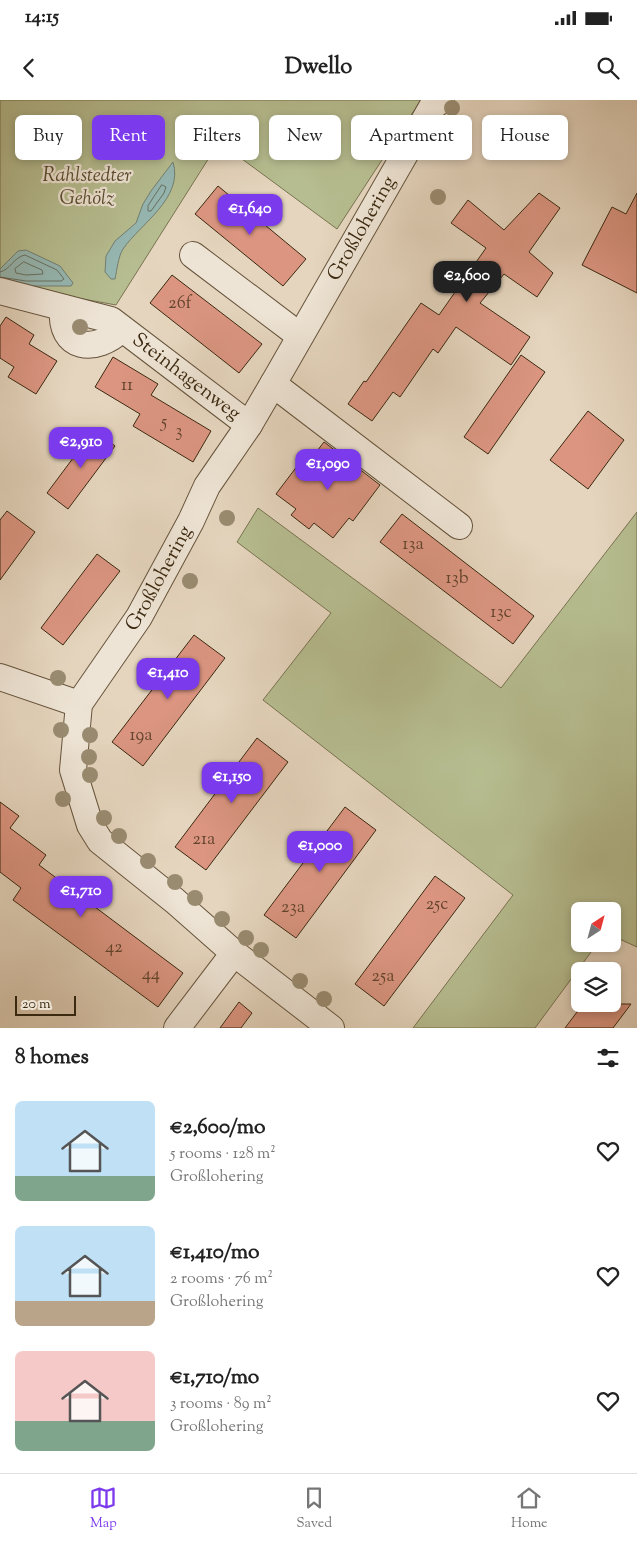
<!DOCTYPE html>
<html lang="en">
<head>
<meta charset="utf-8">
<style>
	:root { --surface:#fff; --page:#f2f2f2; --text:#222; --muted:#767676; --line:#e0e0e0; --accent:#7c3aed }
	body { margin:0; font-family:"Sorts Mill Goudy",serif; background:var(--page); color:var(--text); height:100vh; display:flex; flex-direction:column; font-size:19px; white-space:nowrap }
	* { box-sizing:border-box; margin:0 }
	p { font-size:16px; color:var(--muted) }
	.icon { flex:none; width:28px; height:28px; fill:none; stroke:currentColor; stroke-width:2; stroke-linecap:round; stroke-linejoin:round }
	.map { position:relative; height:928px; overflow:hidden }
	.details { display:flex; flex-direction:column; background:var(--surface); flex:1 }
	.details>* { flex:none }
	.banner { position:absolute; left:15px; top:15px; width:608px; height:45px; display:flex; gap:10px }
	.needle { width:32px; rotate:36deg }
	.buttons { position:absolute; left:571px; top:802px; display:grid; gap:10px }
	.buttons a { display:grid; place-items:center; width:50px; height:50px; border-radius:8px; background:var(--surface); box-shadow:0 2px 8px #0003; font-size:25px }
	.scale { position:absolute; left:15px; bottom:12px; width:61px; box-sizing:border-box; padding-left:5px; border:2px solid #3b2910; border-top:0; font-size:14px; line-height:18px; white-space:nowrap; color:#3b2910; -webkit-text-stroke:4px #eee4d5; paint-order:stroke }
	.price { position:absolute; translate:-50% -42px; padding:0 11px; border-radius:10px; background:var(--accent); color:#fff; font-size:16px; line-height:32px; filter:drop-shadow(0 1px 2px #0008) }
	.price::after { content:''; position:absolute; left:50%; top:30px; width:15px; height:11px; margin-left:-8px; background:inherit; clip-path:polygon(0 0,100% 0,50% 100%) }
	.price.current { background:#222; color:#fff }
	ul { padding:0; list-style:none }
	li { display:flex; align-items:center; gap:15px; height:125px; padding:0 15px }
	li span { display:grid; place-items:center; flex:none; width:140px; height:100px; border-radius:8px; color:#555 }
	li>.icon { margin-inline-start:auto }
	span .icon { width:60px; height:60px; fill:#fffc; stroke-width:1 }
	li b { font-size:21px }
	h2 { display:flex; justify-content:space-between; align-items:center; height:60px; padding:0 15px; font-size:21px }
	.tag { padding:0 18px; border-radius:8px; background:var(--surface); box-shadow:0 2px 8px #0003; font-size:18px; line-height:45px }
	.tag.current { background:var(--accent); color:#fff }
	.status { display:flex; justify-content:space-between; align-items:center; height:35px; padding:0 25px; background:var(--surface); direction:ltr }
	.status svg { height:14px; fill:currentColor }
	header { display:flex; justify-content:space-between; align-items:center; height:65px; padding:0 15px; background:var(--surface); font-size:22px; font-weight:700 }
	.menu { display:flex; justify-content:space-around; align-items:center; height:70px; border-top:1px solid var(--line); background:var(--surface); font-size:14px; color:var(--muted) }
	.menu a { display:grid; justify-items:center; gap:2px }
	.menu .current { color:var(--accent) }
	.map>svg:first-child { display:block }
	.green { fill:#b6bd90; stroke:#787350 }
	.water { fill:#96b8b3; stroke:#727f72 }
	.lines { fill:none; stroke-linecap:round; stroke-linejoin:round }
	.shore { stroke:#687062; stroke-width:1 }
	.building { fill:#db9581; stroke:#3b2910 }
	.minor-casing { stroke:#66543c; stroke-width:28 }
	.minor { stroke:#eee4d5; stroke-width:26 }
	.tree { fill:#998b70 }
	.labels { text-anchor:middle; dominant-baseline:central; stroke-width:4.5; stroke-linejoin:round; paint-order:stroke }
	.number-label { font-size:18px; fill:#63442c }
	.park-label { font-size:20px; font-style:italic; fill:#5a4e30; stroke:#eee4d5 }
	.street-label { font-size:20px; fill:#3b2910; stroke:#eee4d5 }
</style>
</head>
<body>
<div class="status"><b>14:15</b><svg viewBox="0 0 49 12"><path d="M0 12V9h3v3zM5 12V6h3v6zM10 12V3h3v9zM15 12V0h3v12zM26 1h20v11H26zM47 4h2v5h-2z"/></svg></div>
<header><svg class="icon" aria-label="back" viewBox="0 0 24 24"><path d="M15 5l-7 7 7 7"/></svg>Dwello<svg class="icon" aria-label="search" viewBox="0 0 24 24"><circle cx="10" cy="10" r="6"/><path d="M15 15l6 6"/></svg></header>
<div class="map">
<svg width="637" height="928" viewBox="0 0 637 928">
	<rect width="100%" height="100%" fill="#e5d5be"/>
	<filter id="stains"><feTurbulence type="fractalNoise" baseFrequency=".004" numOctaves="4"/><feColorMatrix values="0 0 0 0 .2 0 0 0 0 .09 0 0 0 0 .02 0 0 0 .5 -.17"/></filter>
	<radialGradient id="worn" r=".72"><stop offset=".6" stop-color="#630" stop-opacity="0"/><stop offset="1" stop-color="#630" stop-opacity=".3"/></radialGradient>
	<path class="green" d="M0 0H421L337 129 219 42 116 205 0 184Z
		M258 408 501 588 637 412V847L613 836 612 811H580V844H597L535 928H413L513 795 263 600 331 513 237 442Z"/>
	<path class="water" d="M173 62C184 98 140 124 123 149 118 157 117 170 115 179H111L105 172 106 156 115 141 136 123 143 104 151 91Z
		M26 150 60 166 73 183 71 186H25L0 181V169L18 151Z"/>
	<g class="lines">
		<path class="shore" d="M162 85 166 87 164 93 151 111H148V106Z
			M24 162 42 170 43 174 26 175 16 173 15 169Z
			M0 172C10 170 14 157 25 155L57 170 64 179 61 181H26L0 177"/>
	</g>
	<path class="building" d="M218 86 306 159 283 186 195 114Z
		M539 93 560 108 529 152 553 173 537 197 504 174 480 203 530 237 511 265 456 227 438 253 433 249 400 297 393 292 372 321 348 304 364 281 366 282 421 203 439 215 486 148 451 123 468 100 504 130Z
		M637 93V193L582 165 612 107 626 114Z
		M172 175 262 244 239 273 150 203Z
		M6 217 34 235 29 244 57 261 36 294 8 277 14 267 0 258V226Z
		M521 255 545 272 488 354 464 337Z
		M113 257 158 284 151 295 211 331 193 362 133 326 140 314 95 287Z
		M588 311 624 340 588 389 550 360Z
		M94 330 115 346 68 409 47 393Z
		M324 342 380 385 353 421 349 418 333 438 314 423 309 429 291 415 296 409 276 394 298 365 303 369Z
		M7 411 35 432 0 480V420Z
		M402 414 534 516 513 544 380 442Z
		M97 454 120 471 63 545 41 528Z
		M194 535 225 558 143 666 112 642Z
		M257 638 288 662 206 770 175 747Z
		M0 702 19 716 10 728 46 755 39 765 183 873 158 907 13 800 21 788 0 772Z
		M345 707 376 730 296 838 264 815Z
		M435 776 465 798 384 906 355 884Z
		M239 902 252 913 241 928H220Z
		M583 904H631L613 928H565Z"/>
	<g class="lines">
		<defs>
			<g id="minor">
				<path d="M193 155 300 236"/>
				<path id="s1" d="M0 191 111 220 249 325"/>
				<path d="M63 208C59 251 96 254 122 229"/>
				<path d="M273 284 459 426"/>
				<path d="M0 577 79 604"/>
				<path d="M177 928 234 853"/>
				<path id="s2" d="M331 928 234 853 175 801 100 741 90 725 73 670 79 604 139 517 191 421 207 386 249 325 273 284 432 7 441 0"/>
			</g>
		</defs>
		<use href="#minor" class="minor-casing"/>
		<use href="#minor" class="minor"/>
	</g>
	<g class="tree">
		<circle cx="452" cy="8" r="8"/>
		<circle cx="435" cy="29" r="8"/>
		<circle cx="438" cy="97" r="8"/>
		<circle cx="80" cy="227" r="8"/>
		<circle cx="227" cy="418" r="8"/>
		<circle cx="190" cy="481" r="8"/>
		<circle cx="58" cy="578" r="8"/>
		<circle cx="61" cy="630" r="8"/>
		<circle cx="90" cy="635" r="8"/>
		<circle cx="89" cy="657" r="8"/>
		<circle cx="90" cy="675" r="8"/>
		<circle cx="63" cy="699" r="8"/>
		<circle cx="104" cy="718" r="8"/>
		<circle cx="119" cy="736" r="8"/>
		<circle cx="148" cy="761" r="8"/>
		<circle cx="175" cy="782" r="8"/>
		<circle cx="195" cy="798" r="8"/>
		<circle cx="222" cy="819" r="8"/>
		<circle cx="246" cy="838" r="8"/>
		<circle cx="261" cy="850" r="8"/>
		<circle cx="300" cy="881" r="8"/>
		<circle cx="324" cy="899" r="8"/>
	</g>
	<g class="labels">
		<g class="number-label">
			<text x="180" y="204">26f</text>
			<text x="127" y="286">11</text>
			<text x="164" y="323">5</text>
			<text x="179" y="332">3</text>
			<text x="413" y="445">13a</text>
			<text x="457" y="479">13b</text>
			<text x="501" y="513">13c</text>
			<text x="141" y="636">19a</text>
			<text x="204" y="740">21a</text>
			<text x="437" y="805">25c</text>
			<text x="293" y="808">23a</text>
			<text x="114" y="848">42</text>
			<text x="151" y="875">44</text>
			<text x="383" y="877">25a</text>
		</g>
		<g class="park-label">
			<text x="87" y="76">Rahlstedter<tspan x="87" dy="23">Gehölz</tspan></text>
		</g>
		<g class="street-label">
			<text stroke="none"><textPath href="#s2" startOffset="994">Großlohering</textPath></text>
			<text stroke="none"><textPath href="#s1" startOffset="209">Steinhagenweg</textPath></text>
			<text stroke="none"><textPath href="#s2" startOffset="589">Großlohering</textPath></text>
		</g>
	</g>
	<rect width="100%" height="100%" filter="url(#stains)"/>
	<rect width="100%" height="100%" fill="url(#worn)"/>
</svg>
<div class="buttons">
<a><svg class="needle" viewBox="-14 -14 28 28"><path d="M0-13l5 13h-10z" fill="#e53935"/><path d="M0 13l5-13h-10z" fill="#767676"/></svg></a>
<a><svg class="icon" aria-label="layers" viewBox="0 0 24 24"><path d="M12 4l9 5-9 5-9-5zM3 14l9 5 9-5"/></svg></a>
</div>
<div class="scale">20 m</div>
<b class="price" style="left:250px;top:136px">€1,640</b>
<b class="price current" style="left:467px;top:203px">€2,600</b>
<b class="price" style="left:81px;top:369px">€2,910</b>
<b class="price" style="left:328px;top:391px">€1,090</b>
<b class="price" style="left:168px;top:600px">€1,410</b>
<b class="price" style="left:232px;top:704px">€1,150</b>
<b class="price" style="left:320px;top:773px">€1,000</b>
<b class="price" style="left:81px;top:818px">€1,710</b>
<div class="banner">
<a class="tag">Buy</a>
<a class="tag current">Rent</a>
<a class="tag">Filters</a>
<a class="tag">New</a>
<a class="tag">Apartment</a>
<a class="tag">House</a>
</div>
</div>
<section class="details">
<h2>8 homes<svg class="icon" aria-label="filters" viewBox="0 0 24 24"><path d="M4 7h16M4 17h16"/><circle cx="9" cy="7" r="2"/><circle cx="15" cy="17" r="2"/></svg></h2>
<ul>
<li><span style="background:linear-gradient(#bfe0f5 75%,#7fa58c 0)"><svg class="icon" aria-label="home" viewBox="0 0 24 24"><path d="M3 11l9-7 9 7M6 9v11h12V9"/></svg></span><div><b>€2,600/mo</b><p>5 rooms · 128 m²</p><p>Großlohering</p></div><svg class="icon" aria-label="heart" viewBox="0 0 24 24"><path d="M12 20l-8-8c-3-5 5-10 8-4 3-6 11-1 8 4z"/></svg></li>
<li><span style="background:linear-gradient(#bfe0f5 75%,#b9a48a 0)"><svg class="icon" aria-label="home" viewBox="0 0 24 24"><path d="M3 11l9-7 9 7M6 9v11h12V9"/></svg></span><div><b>€1,410/mo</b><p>2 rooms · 76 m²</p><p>Großlohering</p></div><svg class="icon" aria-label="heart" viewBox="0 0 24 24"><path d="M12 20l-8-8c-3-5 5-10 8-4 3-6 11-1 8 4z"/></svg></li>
<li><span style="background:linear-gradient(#f6c9c9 70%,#7fa58c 0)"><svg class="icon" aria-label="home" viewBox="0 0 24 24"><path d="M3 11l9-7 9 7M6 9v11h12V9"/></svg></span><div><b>€1,710/mo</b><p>3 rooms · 89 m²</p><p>Großlohering</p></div><svg class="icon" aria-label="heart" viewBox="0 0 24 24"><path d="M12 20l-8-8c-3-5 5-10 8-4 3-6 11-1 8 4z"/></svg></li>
</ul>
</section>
<nav class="menu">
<a class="current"><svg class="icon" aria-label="map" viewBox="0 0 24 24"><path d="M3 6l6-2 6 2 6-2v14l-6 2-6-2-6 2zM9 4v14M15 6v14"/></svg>Map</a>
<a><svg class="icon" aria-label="saved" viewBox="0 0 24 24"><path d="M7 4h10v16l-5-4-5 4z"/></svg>Saved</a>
<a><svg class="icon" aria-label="home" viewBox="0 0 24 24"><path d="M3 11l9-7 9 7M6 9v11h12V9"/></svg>Home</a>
</nav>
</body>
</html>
